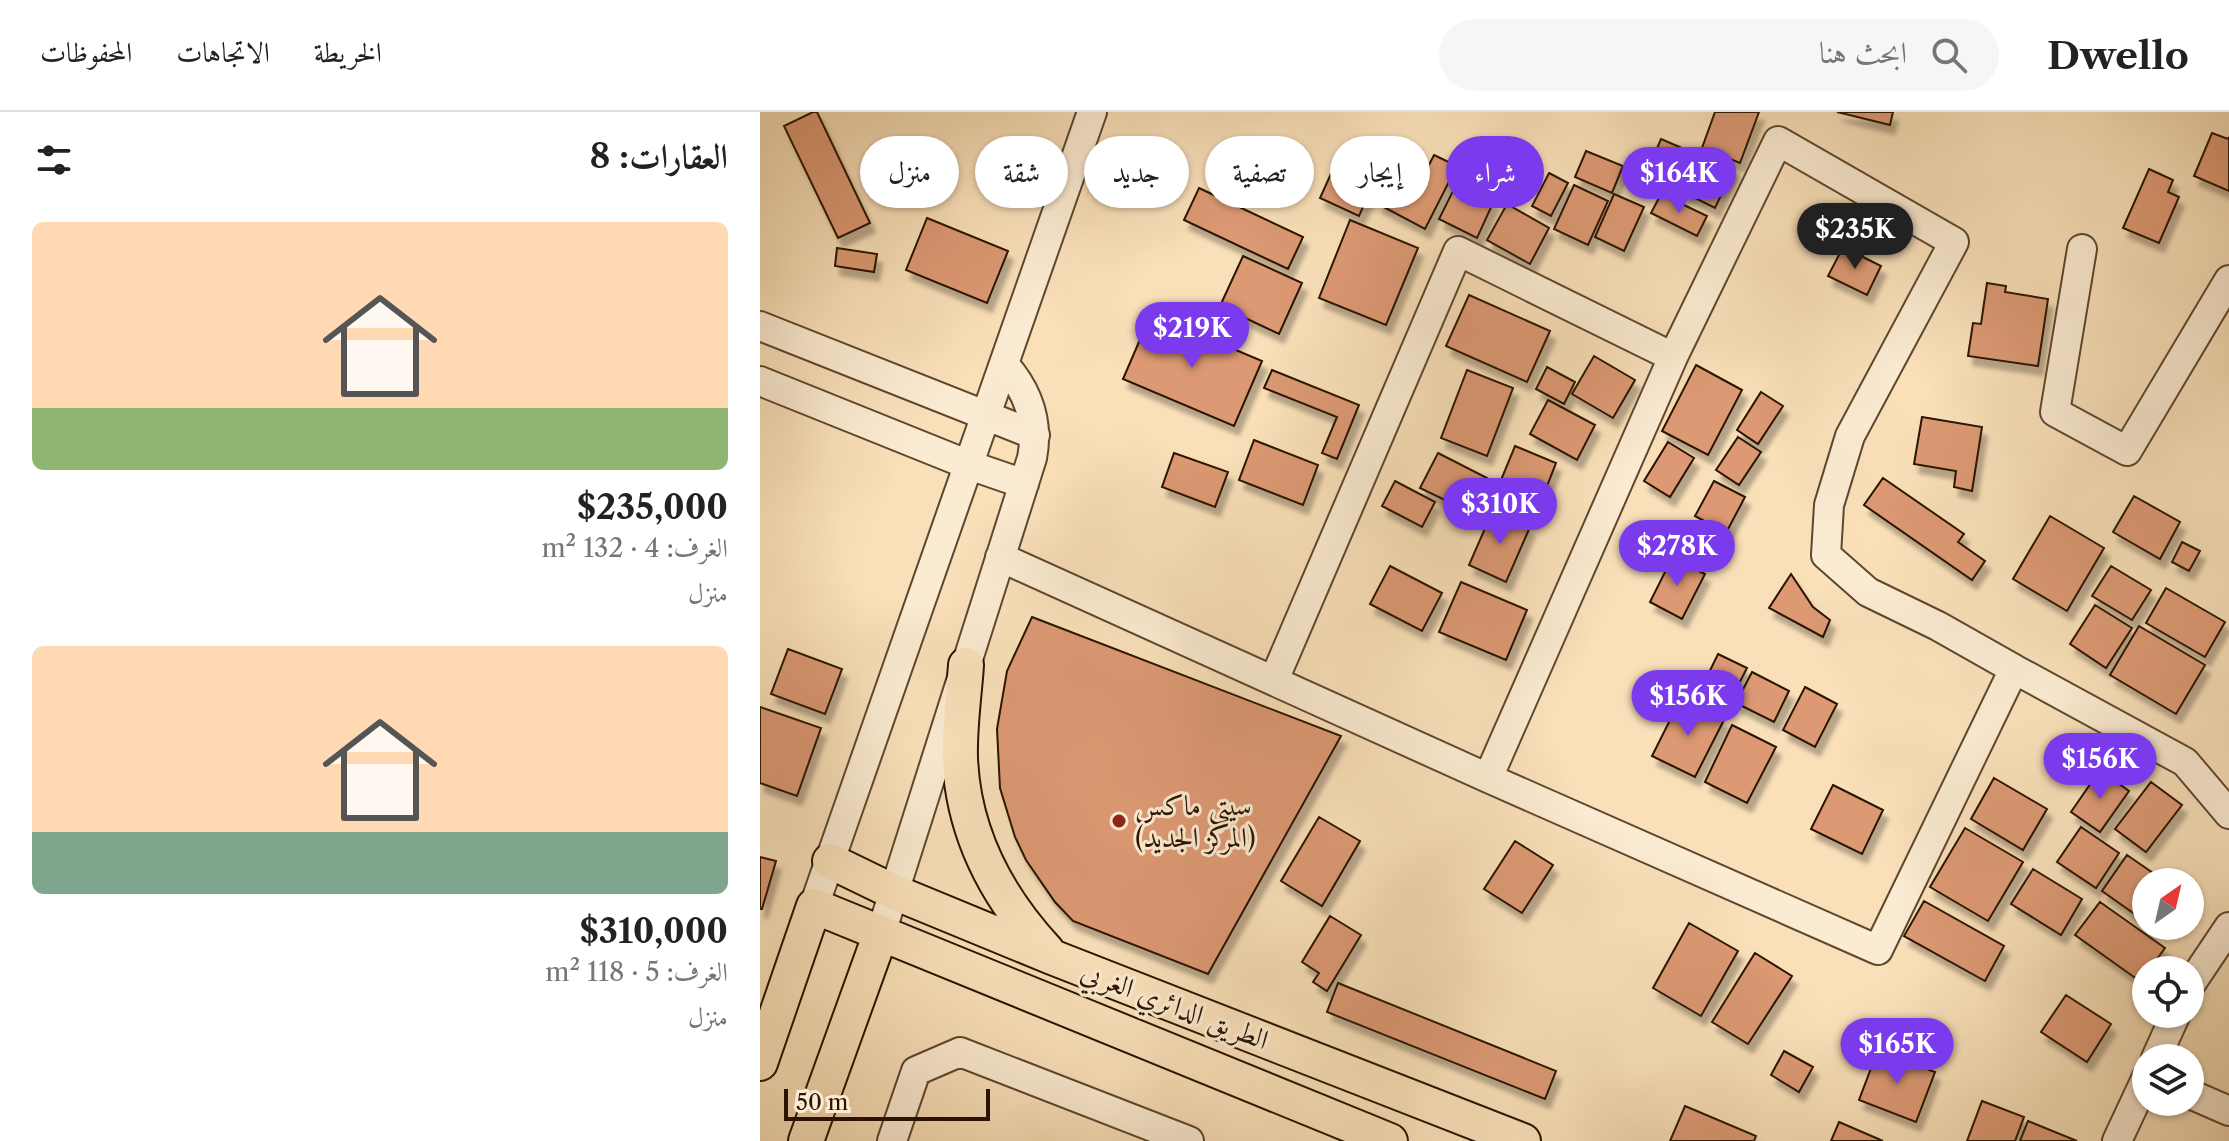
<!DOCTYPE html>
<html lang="ar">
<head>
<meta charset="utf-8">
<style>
	:root { --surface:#fff; --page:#f6f6f6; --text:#222; --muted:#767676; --line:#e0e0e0; --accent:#7c3aed }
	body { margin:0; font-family:"Libre Caslon Text",Amiri,serif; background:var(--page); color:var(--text); direction:rtl; height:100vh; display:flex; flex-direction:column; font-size:30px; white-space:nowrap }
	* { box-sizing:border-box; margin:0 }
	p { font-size:26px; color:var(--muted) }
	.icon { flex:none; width:44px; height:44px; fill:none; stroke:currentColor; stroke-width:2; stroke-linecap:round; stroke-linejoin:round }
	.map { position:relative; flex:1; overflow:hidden; direction:ltr }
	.drawer { display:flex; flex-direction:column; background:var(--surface); width:760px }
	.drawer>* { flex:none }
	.hud { position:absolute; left:24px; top:24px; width:760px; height:72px; direction:rtl; display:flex; gap:16px }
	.needle { width:52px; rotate:34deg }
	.controls { position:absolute; left:1372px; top:756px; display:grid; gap:16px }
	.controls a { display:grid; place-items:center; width:72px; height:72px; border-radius:50%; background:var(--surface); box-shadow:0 2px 6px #0004; font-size:40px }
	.scale { position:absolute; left:24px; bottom:20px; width:206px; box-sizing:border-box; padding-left:8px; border:4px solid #2a1301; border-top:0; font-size:22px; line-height:28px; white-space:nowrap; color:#2a1301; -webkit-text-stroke:6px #fbebd2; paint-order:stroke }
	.price { position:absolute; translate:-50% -68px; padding:0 18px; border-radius:28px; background:var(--accent); color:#fff; font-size:26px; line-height:52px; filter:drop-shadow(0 2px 4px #0008) }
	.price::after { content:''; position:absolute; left:50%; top:48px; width:24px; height:18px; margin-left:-12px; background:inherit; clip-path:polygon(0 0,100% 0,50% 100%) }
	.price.current { background:#222; color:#fff }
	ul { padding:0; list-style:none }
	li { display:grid; align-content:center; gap:16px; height:424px; padding:0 32px }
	li span { display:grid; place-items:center; height:248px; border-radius:12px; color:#555 }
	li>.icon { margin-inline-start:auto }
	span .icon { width:144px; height:144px; fill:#fffc; stroke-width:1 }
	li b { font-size:34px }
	h2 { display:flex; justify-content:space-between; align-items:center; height:96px; padding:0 32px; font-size:34px }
	.chip { padding:0 28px; border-radius:36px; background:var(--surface); box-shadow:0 2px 6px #0004; font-size:28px; line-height:72px }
	.chip.current { background:var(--accent); color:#fff }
	header { display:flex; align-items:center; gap:48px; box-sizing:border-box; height:112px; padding:0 40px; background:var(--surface); border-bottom:2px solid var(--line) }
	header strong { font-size:38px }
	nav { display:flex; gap:44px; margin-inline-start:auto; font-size:28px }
	.search { width:560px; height:72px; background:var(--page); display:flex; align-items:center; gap:20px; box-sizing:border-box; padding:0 28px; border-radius:44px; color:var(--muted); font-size:30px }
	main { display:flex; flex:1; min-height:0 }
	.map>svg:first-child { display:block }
	.building { fill:#dc9973; stroke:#2a1301; stroke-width:2; filter:url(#shadow) }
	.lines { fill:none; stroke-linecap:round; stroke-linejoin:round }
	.minor-casing { stroke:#5e462f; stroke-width:32 }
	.major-casing { stroke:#2a1301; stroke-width:38 }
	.minor { stroke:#fbebd2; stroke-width:28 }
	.major { stroke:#f9e0b9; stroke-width:34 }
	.poi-dot { fill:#8f2418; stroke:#fbebd2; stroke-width:3 }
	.labels { text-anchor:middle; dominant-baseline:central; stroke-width:6; stroke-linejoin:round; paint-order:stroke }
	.poi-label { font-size:28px; fill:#2a1301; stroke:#fbebd2; text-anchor:start }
	.street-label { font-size:28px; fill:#2a1301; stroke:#fbebd2 }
</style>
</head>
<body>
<header>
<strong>Dwello</strong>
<div class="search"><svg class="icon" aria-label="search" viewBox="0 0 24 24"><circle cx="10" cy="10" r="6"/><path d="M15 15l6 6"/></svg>ابحث هنا</div>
<nav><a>الخريطة</a><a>الاتجاهات</a><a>المحفوظات</a></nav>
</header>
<main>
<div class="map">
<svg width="1469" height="1029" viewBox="0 0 1469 1029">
	<defs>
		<filter id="shadow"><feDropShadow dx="5" dy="9" stdDeviation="2" flood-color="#0004"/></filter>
	</defs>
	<rect width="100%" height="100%" fill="#f9e0b9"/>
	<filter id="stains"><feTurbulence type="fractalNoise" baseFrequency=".0025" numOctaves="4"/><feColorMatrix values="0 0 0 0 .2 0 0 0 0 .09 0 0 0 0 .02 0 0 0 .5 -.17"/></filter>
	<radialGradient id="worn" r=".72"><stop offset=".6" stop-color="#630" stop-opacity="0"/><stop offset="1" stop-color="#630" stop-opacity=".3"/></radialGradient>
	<path class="building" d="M53 0H57L110 111 78 126 24 14Z
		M955 0H999L980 51 942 36Z
		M1077 0H1133L1130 13Z
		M1452 21 1468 27 1469 25V79L1434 64Z
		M901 27 929 39 912 76 885 64Z
		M826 39 863 54 852 81 815 65Z
		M942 41 974 56 955 96 923 80Z
		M674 43 697 54 665 117 618 92 643 45 667 57Z
		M579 44 618 62 599 104 560 86Z
		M1389 57 1413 68 1408 80 1419 85 1399 131 1363 116Z
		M789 61 808 71 791 104 772 94Z
		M696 73 733 91 717 126 679 107Z
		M814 73 848 89 828 133 794 117Z
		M439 76 543 125 528 157 424 108Z
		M854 82 884 95 864 139 835 125Z
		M901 82 947 104 937 124 891 101Z
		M747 92 789 116 770 152 727 128Z
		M167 106 248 139 227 191 146 158Z
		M590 108 658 136 626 213 559 186Z
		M1083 135 1121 154 1107 183 1068 164Z
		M77 136 117 142 114 160 75 154Z
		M483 144 542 171 519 222 460 194Z
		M1227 171 1246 174 1245 180 1288 187 1278 254 1208 244 1213 211 1221 212Z
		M709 183 790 219 767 270 686 234Z
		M391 202 502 249 474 314 363 267Z
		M834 244 875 268 853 306 812 282Z
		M936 253 982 278 948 343 902 319Z
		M787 255 815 270 804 292 776 277Z
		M512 258 599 293 577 347 562 341 577 305 504 276Z
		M707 258 753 276 727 344 681 326Z
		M1001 280 1023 294 998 332 977 318Z
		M788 288 835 313 817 348 770 322Z
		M1162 305 1222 315 1212 379 1194 375 1196 359 1154 352Z
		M978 325 1001 340 979 373 956 358Z
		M494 328 558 353 543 393 479 368Z
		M908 330 934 346 910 385 884 369Z
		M755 334 796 351 774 407 732 390Z
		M414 341 468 360 455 395 402 375Z
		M678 341 727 366 710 400 660 376Z
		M1123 366 1204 422 1198 430 1225 449 1212 468 1104 393Z
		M635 369 675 390 662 415 622 394Z
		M954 369 985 385 966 421 935 404Z
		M1374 384 1420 410 1400 447 1353 420Z
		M733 398 770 415 746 470 709 453Z
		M1290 404 1344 436 1307 499 1253 467Z
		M1422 430 1440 439 1429 459 1412 450Z
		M912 446 945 462 922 507 890 490Z
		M630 454 682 481 662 519 610 492Z
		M1351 454 1391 478 1372 508 1332 484Z
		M1031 462 1053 495 1070 508 1063 525 1009 496Z
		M701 470 767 498 746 548 679 520Z
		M1406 476 1465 510 1445 545 1386 511Z
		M1335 493 1372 516 1346 556 1310 532Z
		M272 505 581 624 448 862 313 809 295 790 266 748 255 725 240 676 237 617 247 559Z
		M1379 514 1445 553 1416 602 1350 563Z
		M28 537 82 557 65 602 11 582Z
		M958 542 987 556 967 595 939 581Z
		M992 560 1029 579 1014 610 976 591Z
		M1045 575 1077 592 1055 635 1023 618Z
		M921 586 964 608 935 665 892 644Z
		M0 595 61 616 37 684 0 671Z
		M972 613 1016 635 987 691 945 670Z
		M1340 658 1369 679 1340 720 1311 700Z
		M1234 666 1287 697 1263 738 1211 707Z
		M1391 670 1422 693 1386 740 1355 717Z
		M1073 673 1123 698 1102 742 1051 717Z
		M559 705 600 729 562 794 521 769Z
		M1321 715 1359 741 1336 776 1297 750Z
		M1205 716 1263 750 1228 809 1170 775Z
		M755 729 793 753 762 801 724 777Z
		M1367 743 1406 770H1386V810L1342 779Z
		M0 745 16 749 2 797H0Z
		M1273 757 1322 787 1301 823 1251 792Z
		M1164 789 1244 834 1225 869 1144 824Z
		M1340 790 1405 836 1389 858H1386L1381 870 1315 823Z
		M570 804 601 823 567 879 553 870 559 861 542 850Z
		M929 811 978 839 941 904 893 876Z
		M995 841 1032 864 988 932 952 910Z
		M578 871 796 959 785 987 567 900Z
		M1306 883 1351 912 1327 950 1281 920Z
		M1118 938 1175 960 1156 1010 1099 988Z
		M1024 939 1053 955 1039 980 1011 963Z
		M1222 989 1264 1005 1255 1029H1207Z
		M925 994 996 1024 994 1029H910Z
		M1268 1009 1317 1029H1260Z
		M1079 1010 1123 1029H1071Z"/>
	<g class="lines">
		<defs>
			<path id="minor" d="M1322 137 1295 300 1367 339 1469 168
				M0 214 275 323
				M0 269 209 353 264 372
				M240 445 728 666 1118 838 1254 557 1425 650 1469 702
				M514 568 698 139 913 245
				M728 666 913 245 1018 29 1194 130 1090 324 1069 393 1066 443 1108 480 1178 514 1254 557
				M54 794 332 0
				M121 821 272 346C279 310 269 280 244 252
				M1430 873 1469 815
				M1396 946 1416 902
				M1430 982 1469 999
				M132 1029 156 959 200 940 429 1029
				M1357 1029 1386 967"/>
			<path id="major" d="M206 553C204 583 199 615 200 646 203 721 236 784 287 839
				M70 749 134 780 292 845 763 1029
				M0 951 54 794 630 1029
				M46 1029 121 821"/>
		</defs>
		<use href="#minor" class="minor-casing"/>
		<use href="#major" class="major-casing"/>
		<use href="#minor" class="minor"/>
		<use href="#major" class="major"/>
	</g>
	<circle class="poi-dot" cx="359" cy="709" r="8"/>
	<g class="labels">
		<g class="poi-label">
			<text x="375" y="693">سيتي ماكس<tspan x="375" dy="32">(المركز الجديد)</tspan></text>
		</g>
		<g class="street-label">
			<text transform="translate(415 893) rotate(21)">الطريق الدائري الغربي</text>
		</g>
	</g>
	<rect width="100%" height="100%" filter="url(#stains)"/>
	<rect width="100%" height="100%" fill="url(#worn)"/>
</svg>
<div class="controls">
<a><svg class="needle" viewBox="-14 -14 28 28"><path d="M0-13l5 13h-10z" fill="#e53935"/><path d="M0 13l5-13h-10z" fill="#767676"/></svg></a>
<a><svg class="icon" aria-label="locate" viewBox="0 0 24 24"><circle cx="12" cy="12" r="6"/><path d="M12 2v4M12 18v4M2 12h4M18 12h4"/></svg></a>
<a><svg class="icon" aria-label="layers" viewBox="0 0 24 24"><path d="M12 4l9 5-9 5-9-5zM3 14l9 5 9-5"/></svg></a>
</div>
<div class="scale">50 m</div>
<b class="price" style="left:919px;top:103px">$164K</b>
<b class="price current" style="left:1095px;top:159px">$235K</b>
<b class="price" style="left:432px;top:258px">$219K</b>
<b class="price" style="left:740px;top:434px">$310K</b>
<b class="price" style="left:917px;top:476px">$278K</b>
<b class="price" style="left:928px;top:626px">$156K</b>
<b class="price" style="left:1340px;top:689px">$156K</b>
<b class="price" style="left:1137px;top:974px">$165K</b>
<div class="hud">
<a class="chip current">شراء</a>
<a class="chip">إيجار</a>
<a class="chip">تصفية</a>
<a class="chip">جديد</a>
<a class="chip">شقة</a>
<a class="chip">منزل</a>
</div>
</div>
<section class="drawer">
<h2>العقارات: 8<svg class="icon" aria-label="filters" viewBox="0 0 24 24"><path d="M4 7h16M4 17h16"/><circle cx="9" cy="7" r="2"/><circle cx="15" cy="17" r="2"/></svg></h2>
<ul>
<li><span style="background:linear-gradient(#ffd9b3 75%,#8fb573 0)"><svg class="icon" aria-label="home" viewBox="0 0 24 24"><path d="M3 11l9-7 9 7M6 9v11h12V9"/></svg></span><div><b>$235,000</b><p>الغرف: 4 · 132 m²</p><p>منزل</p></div></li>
<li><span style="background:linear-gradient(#ffd9b3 75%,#7fa58c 0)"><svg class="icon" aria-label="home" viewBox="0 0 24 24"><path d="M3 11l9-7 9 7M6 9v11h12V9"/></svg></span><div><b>$310,000</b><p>الغرف: 5 · 118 m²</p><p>منزل</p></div></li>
</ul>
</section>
</main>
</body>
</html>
